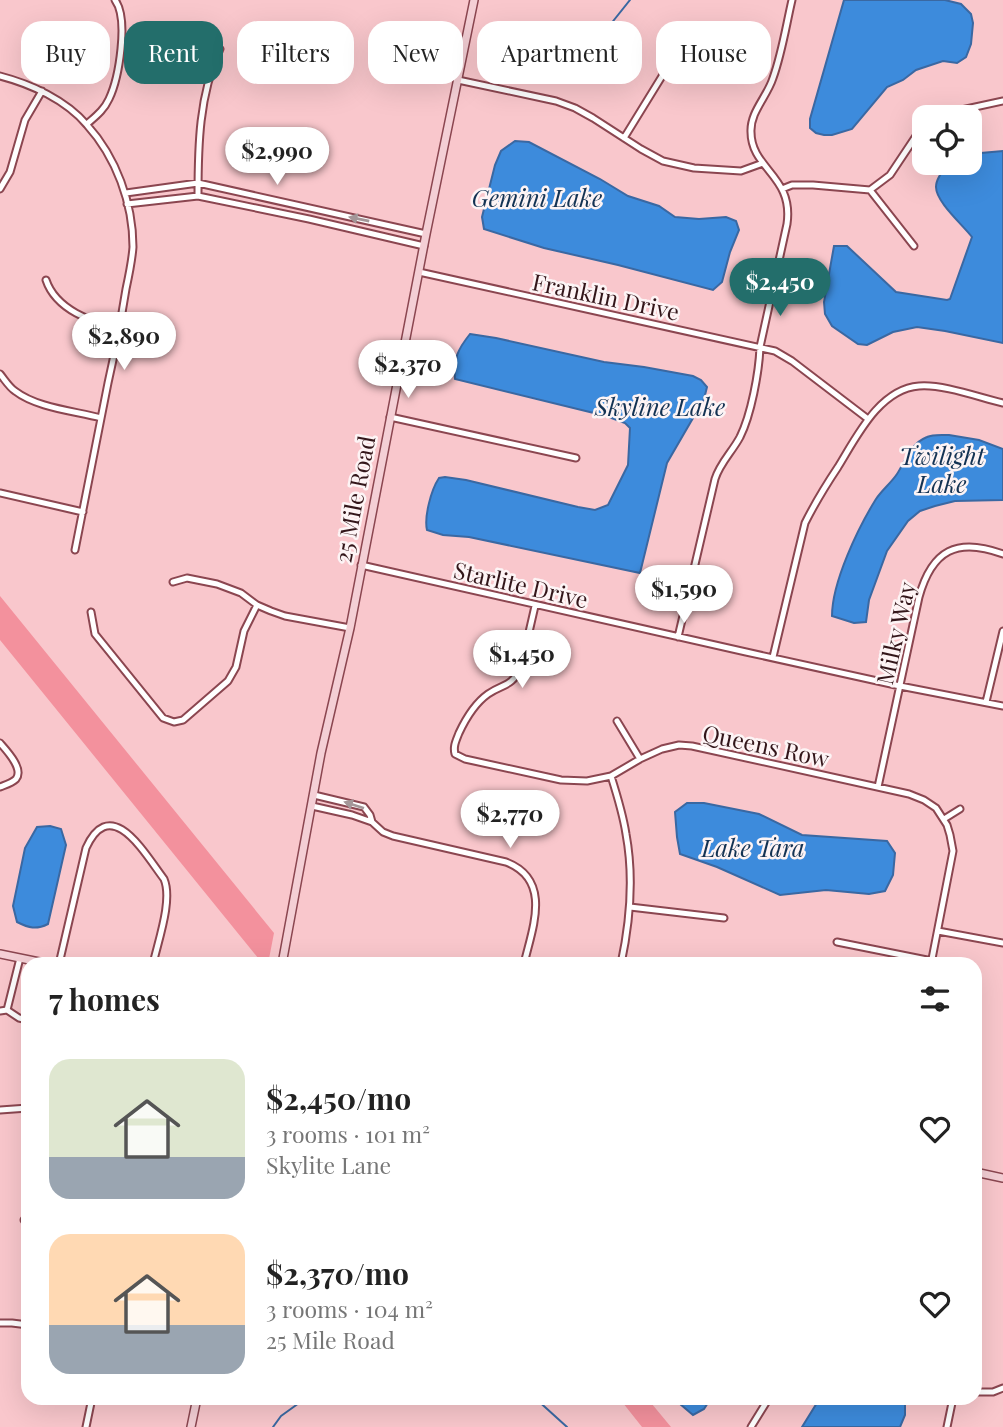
<!DOCTYPE html>
<html lang="en">
<head>
<meta charset="utf-8">
<style>
	:root { --surface:#fff; --page:#f6f6f6; --text:#222; --muted:#767676; --accent:#236e6b }
	body { margin:0; font-family:"Playfair Display",serif; background:var(--page); color:var(--text); height:100vh; display:flex; flex-direction:column; font-size:26px; white-space:nowrap }
	* { box-sizing:border-box; margin:0 }
	p { font-size:23px; color:var(--muted) }
	.icon { flex:none; width:38px; height:38px; fill:none; stroke:currentColor; stroke-width:2; stroke-linecap:round; stroke-linejoin:round }
	.map { position:relative; flex:1; overflow:hidden }
	.drawer { position:absolute; left:21px; top:957px; width:961px; height:448px; display:flex; flex-direction:column; background:var(--surface); border-radius:21px; box-shadow:0 7px 28px #0002 }
	.drawer>* { flex:none }
	.banner { position:absolute; left:21px; top:21px; width:962px; height:63px; display:flex; gap:14px }
	.tools { position:absolute; left:912px; top:105px; display:grid; gap:14px }
	.tools a { display:grid; place-items:center; width:70px; height:70px; border-radius:14px; background:var(--surface); box-shadow:0 7px 28px #0002; font-size:35px }
	.price { position:absolute; translate:-50% -60px; padding:0 16px; border-radius:24px; background:#fff; color:#222; font-size:23px; line-height:46px; filter:drop-shadow(0 2px 4px #0008) }
	.price::after { content:''; position:absolute; left:50%; top:42px; width:21px; height:16px; margin-left:-10px; background:inherit; clip-path:polygon(0 0,100% 0,50% 100%) }
	.price.on { background:var(--accent); color:#fff }
	ul { padding:0; list-style:none }
	li { display:flex; align-items:center; gap:21px; height:175px; padding:0 28px }
	li span { display:grid; place-items:center; flex:none; width:196px; height:140px; border-radius:21px; color:#555 }
	li>.icon { margin-inline-start:auto }
	span .icon { width:84px; height:84px; fill:#fffc; stroke-width:1 }
	li b { font-size:30px }
	h2 { display:flex; justify-content:space-between; align-items:center; height:84px; padding:0 28px; font-size:30px }
	.pill { padding:0 24px; border-radius:21px; background:var(--surface); box-shadow:0 7px 28px #0002; font-size:24px; line-height:63px }
	.pill.on { background:var(--accent); color:#fff }
	.map>svg:first-child { display:block }
	.green { fill:#f3919d }
	.water { fill:#3d8bdc; stroke:#3a68a2; stroke-width:2 }
	.lines { fill:none; stroke-linecap:round; stroke-linejoin:round }
	.stream { stroke:#3a68a2; stroke-width:2 }
	.street-casing { stroke:#8b4650; stroke-width:9 }
	.secondary-casing { stroke:#8b4650; stroke-width:10 }
	.street { stroke:#fff; stroke-width:5 }
	.secondary { stroke:#f4cfd5; stroke-width:7 }
	.oneway { fill:#a39698 }
	.labels { text-anchor:middle; dominant-baseline:central; stroke-width:5; stroke-linejoin:round; paint-order:stroke }
	.street-label { font-size:23px; fill:#33161a; stroke:#fdf4f5 }
	.water-label { font-size:24px; font-style:italic; fill:#133253; stroke:#fdf4f5 }
</style>
</head>
<body>
<div class="map">
<svg width="1003" height="1427" viewBox="0 0 1003 1427">
	<rect width="100%" height="100%" fill="#f9c7cc"/>
	<path class="green" d="M0 596 274 933 268 964H263L0 640Z
		M619 1398H647L671 1427H642Z"/>
	<path class="water" d="M844 0H945L961 4 971 14 973 23 971 44 966 57 957 63 943 61 916 70 903 80 887 87 852 129 832 135H824L816 133 810 128V119Z
		M515 141 529 142 600 179 628 196 659 206 675 217 699 219 726 217 736 221 739 230 730 252 722 282 713 290 618 265 544 248 484 229 482 217 495 165 501 151Z
		M1003 151V343L945 331 917 327 893 332 867 345 858 344 832 326 825 314 824 302 834 246H847L896 292 947 300 950 299 972 237C963 225 936 202 936 187 936 178 944 169 950 163H970V154Z
		M470 334 496 338 604 362 644 367 693 376 701 380 707 387 704 399 667 463 640 573 469 537 443 535 427 530C424 517 431 490 439 478L445 477 466 480 578 507 595 510 608 505 628 465 630 428 625 423 606 416 455 379C453 359 458 349 470 334Z
		M949 435 979 440 1003 449V500L955 501 935 506 920 511 908 521 887 551 869 600 866 622 854 623 832 616C832 582 858 528 876 499 882 490 891 483 897 474 906 460 910 444 927 437 933 434 943 435 949 435Z
		M687 803H704L759 814 802 835 887 841 895 853 893 875 885 891 869 894 826 890 780 895 717 867 680 854 677 837 675 812Z
		M50 826 61 829 66 845 48 924C36 930 29 928 17 922L13 906 25 848 37 827Z
		M673 1398H711L704 1409 693 1415Z
		M820 1398H900L905 1403V1415L900 1427H802Z"/>
	<g class="lines">
		<path class="stream" d="M606 30 630 0
			M535 1398 567 1427
			M273 1427 281 1416 306 1398"/>
		<defs>
			<path id="street" d="M0 76C31 84 66 100 87 125 116 157 133 203 133 247 132 261 129 275 126 289 121 320 115 352 108 383 97 439 86 495 75 550
				M458 80 556 101 575 108 593 118 641 149 663 161 694 168 741 171 763 163
				M934 117 943 114 1003 101
				M87 124C96 116 104 110 109 99 119 78 129 19 115 0
				M624 138 664 73
				M0 189 10 172 25 120 42 91
				M782 189 792 185H813L870 190 890 175 924 124
				M870 190 914 246
				M126 193 198 183 426 234
				M198 196C198 146 199 95 220 49
				M127 204 198 196 309 219 424 246
				M419 272 775 351 792 361 868 419
				M46 280C56 310 92 322 119 329
				M0 374C5 380 9 387 15 391 37 408 75 411 101 418
				M390 417 576 458
				M0 493 83 512
				M361 565 746 652 900 686 1003 706
				M173 582 187 578 217 584 241 593 257 605 271 611 285 616 350 628
				M535 606 521 667C511 688 504 683 488 694 474 704 466 718 459 733 456 741 453 746 455 754L465 759 561 780 587 781 611 776 640 759 662 749 679 745 692 746 909 794 924 800 936 808 947 825 950 835 953 851 931 964
				M91 612 95 634 163 718 174 722 183 720 228 681 236 667 244 631 257 605
				M678 637 715 479C720 463 732 452 740 437 751 415 759 373 760 347L787 224C794 176 751 169 751 132 750 112 767 97 773 78 782 53 786 26 792 0
				M773 657 805 523C815 503 826 485 838 467 856 438 879 389 919 386 943 384 978 397 1003 403
				M986 702 1003 631
				M617 721 640 759
				M0 743C7 751 24 769 16 779 12 783 5 785 0 787
				M611 776C617 795 623 814 626 834 634 877 630 922 621 964
				M878 787 919 597C932 550 957 537 1003 554
				M312 806 352 815 372 822 370 815 364 807 314 795
				M944 819 960 809
				M372 822 383 832 393 836 506 862C553 880 532 929 524 964
				M630 907 724 918
				M938 931 1003 943
				M837 942 932 961
				M59 964 86 848C111 793 145 854 164 879 173 900 158 941 153 964
				M7 1010 20 958
				M0 1011 7 1010 19 1018 28 1020
				M0 1110 28 1108
				M24 1220 28 1224
				M0 1323H12L28 1325
				M975 1392H993L1003 1388
				M86 1427 92 1398
				M751 1427 769 1398
				M947 1427 953 1398"/>
			<path id="secondary" d="M0 954 49 964
				M282 964 321 753 350 628 426 234 474 0
				M975 1172 1003 1178
				M191 1427 197 1398"/>
		</defs>
		<use href="#street" class="street-casing"/>
		<use href="#secondary" class="secondary-casing"/>
		<use href="#street" class="street"/>
		<use href="#secondary" class="secondary"/>
	</g>
	<defs><path id="oneway-solid" d="M-6-.8H1V-3.2L6.5 0L1 3.2V.8H-6Z" transform="scale(1.75)"/></defs>
	<g class="oneway">
		<use href="#oneway-solid" transform="translate(359 219) rotate(-168)"/>
		<use href="#oneway-solid" transform="translate(354 805) rotate(-162)"/>
	</g>
	<g class="labels">
		<g class="street-label">
			<text transform="translate(606 296) rotate(12)">Franklin Drive</text>
			<text transform="translate(354 499) rotate(-79)">25 Mile Road</text>
			<text transform="translate(521 584) rotate(13)">Starlite Drive</text>
			<text transform="translate(895 633) rotate(-77)">Milky Way</text>
			<text transform="translate(766 745) rotate(12)">Queens Row</text>
		</g>
		<g class="water-label">
			<text x="537" y="197">Gemini Lake</text>
			<text x="660" y="406">Skyline Lake</text>
			<text x="942" y="455">Twilight<tspan x="942" dy="28">Lake</tspan></text>
			<text x="753" y="847">Lake Tara</text>
		</g>
	</g>
</svg>
<div class="tools">
<a><svg class="icon" aria-label="locate" viewBox="0 0 24 24"><circle cx="12" cy="12" r="6"/><path d="M12 2v4M12 18v4M2 12h4M18 12h4"/></svg></a>
</div>
<b class="price" style="left:277px;top:187px">$2,990</b>
<b class="price on" style="left:780px;top:318px">$2,450</b>
<b class="price" style="left:124px;top:372px">$2,890</b>
<b class="price" style="left:408px;top:400px">$2,370</b>
<b class="price" style="left:684px;top:625px">$1,590</b>
<b class="price" style="left:522px;top:690px">$1,450</b>
<b class="price" style="left:510px;top:850px">$2,770</b>
<div class="banner">
<a class="pill">Buy</a>
<a class="pill on">Rent</a>
<a class="pill">Filters</a>
<a class="pill">New</a>
<a class="pill">Apartment</a>
<a class="pill">House</a>
</div>
<section class="drawer">
<h2>7 homes<svg class="icon" aria-label="filters" viewBox="0 0 24 24"><path d="M4 7h16M4 17h16"/><circle cx="9" cy="7" r="2"/><circle cx="15" cy="17" r="2"/></svg></h2>
<ul>
<li><span style="background:linear-gradient(#dfe7d0 70%,#9aa5b1 0)"><svg class="icon" aria-label="home" viewBox="0 0 24 24"><path d="M3 11l9-7 9 7M6 9v11h12V9"/></svg></span><div><b>$2,450/mo</b><p>3 rooms · 101 m²</p><p>Skylite Lane</p></div><svg class="icon" aria-label="heart" viewBox="0 0 24 24"><path d="M12 20l-8-8c-3-5 5-10 8-4 3-6 11-1 8 4z"/></svg></li>
<li><span style="background:linear-gradient(#ffd9b3 65%,#9aa5b1 0)"><svg class="icon" aria-label="home" viewBox="0 0 24 24"><path d="M3 11l9-7 9 7M6 9v11h12V9"/></svg></span><div><b>$2,370/mo</b><p>3 rooms · 104 m²</p><p>25 Mile Road</p></div><svg class="icon" aria-label="heart" viewBox="0 0 24 24"><path d="M12 20l-8-8c-3-5 5-10 8-4 3-6 11-1 8 4z"/></svg></li>
</ul>
</section>
</div>
</body>
</html>
